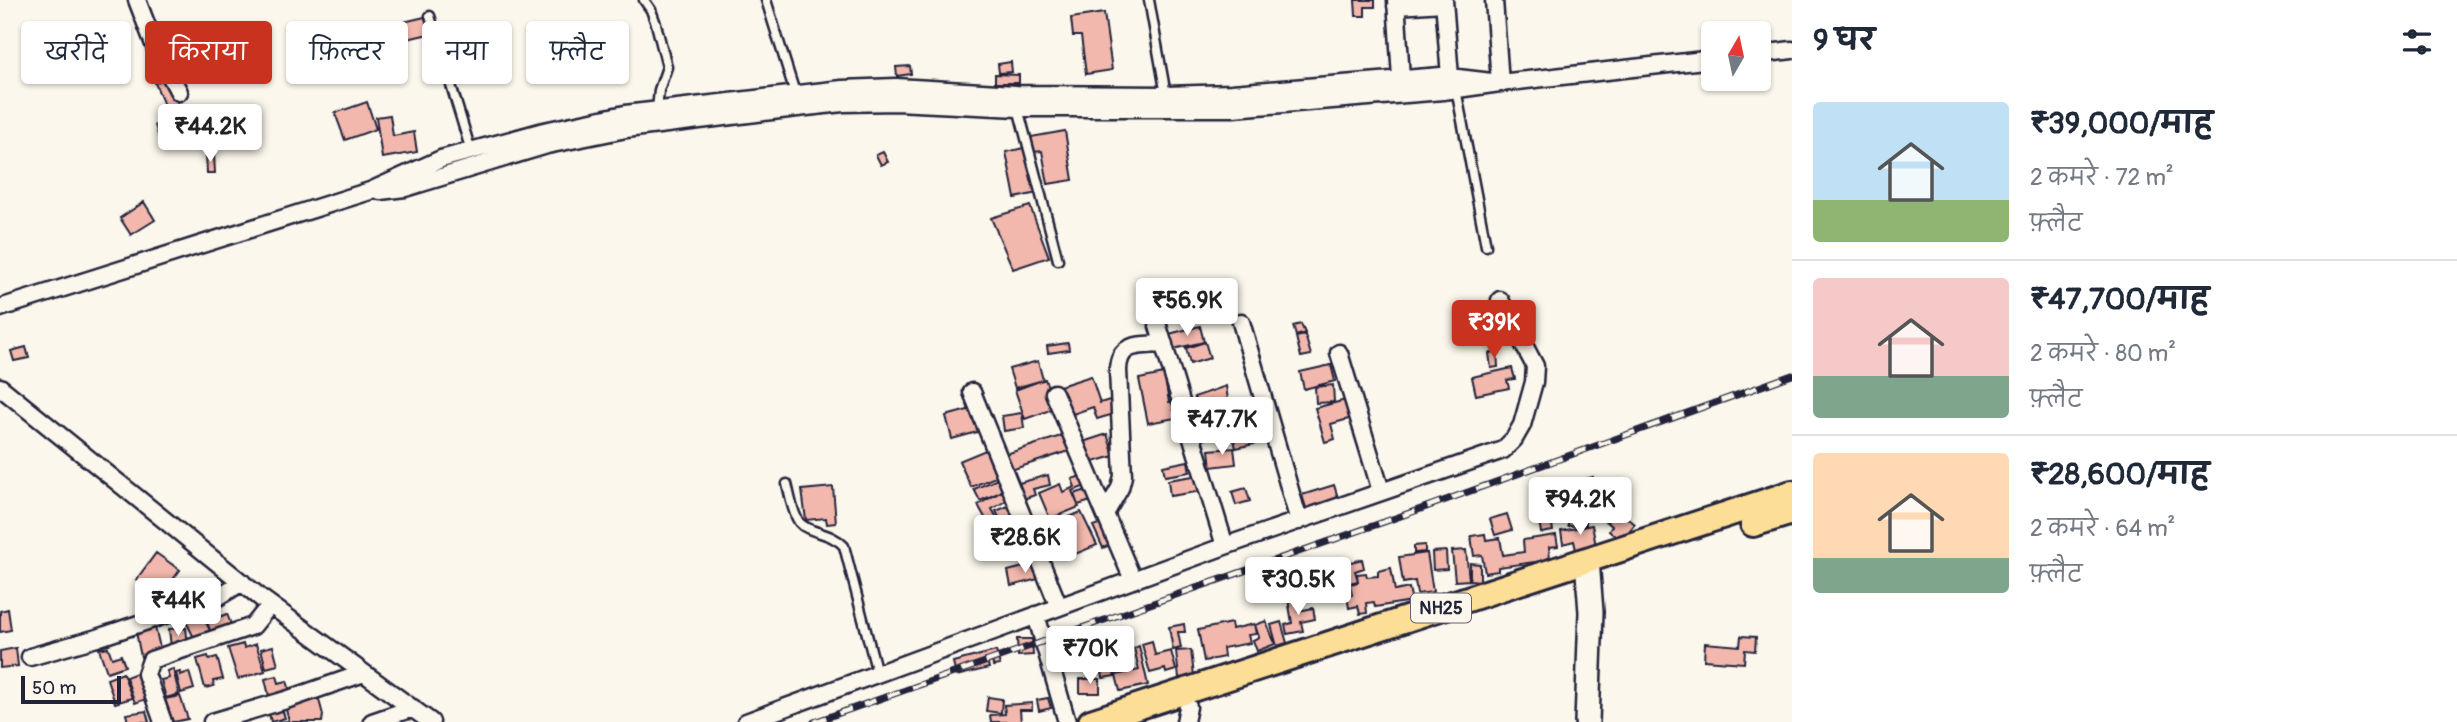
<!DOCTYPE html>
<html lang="hi">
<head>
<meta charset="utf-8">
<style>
	:root { --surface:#fff; --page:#f2f2f3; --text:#1f2937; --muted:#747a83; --line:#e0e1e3; --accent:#c8321e }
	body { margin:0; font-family:Pangolin,"Playpen Sans Deva",sans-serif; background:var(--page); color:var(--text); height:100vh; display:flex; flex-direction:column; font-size:26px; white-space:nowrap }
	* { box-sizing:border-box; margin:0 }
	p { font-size:23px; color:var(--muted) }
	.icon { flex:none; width:38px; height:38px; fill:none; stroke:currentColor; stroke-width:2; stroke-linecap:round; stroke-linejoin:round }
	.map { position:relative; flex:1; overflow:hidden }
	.sheet { display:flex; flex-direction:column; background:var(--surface); width:665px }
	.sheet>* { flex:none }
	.hud { position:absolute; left:21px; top:21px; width:665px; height:63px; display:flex; gap:14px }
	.needle { width:46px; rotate:9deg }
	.controls { position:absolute; left:1701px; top:21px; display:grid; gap:14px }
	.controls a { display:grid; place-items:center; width:70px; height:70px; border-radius:7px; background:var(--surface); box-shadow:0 2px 5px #0004; font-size:35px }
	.scale { position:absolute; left:21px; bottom:18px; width:100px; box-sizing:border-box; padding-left:7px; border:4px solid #22223b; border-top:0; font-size:19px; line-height:24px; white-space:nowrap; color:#22223b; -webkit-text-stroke:5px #fbf7ec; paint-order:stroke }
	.price { position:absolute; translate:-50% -60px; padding:0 16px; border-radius:7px; background:#fff; color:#222; font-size:23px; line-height:46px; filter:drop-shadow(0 2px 4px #0008) }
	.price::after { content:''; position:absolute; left:50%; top:42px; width:21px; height:16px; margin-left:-10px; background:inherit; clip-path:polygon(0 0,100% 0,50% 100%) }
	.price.current { background:var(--accent); color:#fff }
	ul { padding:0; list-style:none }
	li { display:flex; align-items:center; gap:21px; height:175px; padding:0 21px }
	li+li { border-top:2px solid var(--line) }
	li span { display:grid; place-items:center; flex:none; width:196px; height:140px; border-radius:7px; color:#555 }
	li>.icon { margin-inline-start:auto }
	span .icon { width:84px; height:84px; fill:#fffc; stroke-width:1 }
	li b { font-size:30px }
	h2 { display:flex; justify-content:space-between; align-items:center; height:84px; padding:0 21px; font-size:30px }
	.pill { padding:0 24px; border-radius:7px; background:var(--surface); box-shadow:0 2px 5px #0004; font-size:24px; line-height:63px }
	.pill.current { background:var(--accent); color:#fff }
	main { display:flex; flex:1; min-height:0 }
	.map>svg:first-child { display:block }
	.building { fill:#f2b8ad; stroke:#22223b; stroke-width:2 }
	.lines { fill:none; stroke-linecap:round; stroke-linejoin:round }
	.lane-casing { stroke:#22223b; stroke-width:13 }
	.street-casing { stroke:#22223b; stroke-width:21 }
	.secondary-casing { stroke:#22223b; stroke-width:28 }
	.primary-casing { stroke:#22223b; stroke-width:30 }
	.lane { stroke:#fbf7ec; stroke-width:8 }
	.street { stroke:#fbf7ec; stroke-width:16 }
	.secondary { stroke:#fbf7ec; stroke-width:23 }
	.primary { stroke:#fcde96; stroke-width:24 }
	.rail-casing { stroke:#22223b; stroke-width:7 }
	.rail { stroke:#fbf7ec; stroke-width:4.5; stroke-dasharray:13; stroke-linecap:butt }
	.labels { text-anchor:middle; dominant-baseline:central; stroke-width:5; stroke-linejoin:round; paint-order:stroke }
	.shield { fill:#fbf7ec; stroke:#636270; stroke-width:2 }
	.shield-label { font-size:18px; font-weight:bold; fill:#22223b }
</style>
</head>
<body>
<main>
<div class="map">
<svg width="1792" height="722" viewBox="0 0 1792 722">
	<rect width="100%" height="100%" fill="#fbf7ec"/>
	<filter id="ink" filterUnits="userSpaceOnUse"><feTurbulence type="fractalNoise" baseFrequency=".0143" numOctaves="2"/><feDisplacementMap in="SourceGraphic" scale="14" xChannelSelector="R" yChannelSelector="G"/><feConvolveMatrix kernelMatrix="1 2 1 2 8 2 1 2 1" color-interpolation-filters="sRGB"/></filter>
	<g filter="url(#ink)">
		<path class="building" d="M1355 0H1375V7H1365V16H1356Z
			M1104 13 1112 70 1086 74 1081 36H1073L1071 18Z
			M429 16 433 33 403 40 399 23Z
			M1011 62 1012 72 999 73 998 64Z
			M910 66 911 74 897 76 896 67Z
			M995 74 1019 75V83H995Z
			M167 78 181 110 168 115 155 83Z
			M367 102 376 129 345 140 335 113Z
			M186 110 194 130 179 136 170 116Z
			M390 115 393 136 414 132 417 152 382 158 376 117Z
			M166 122 172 139 190 133 194 146 179 150 177 144 162 149 155 125Z
			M1065 131 1073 180 1048 184 1042 151 1033 152 1031 137Z
			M1028 147 1037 193 1015 198 1006 152Z
			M883 152 888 162 881 165 876 155Z
			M206 154H214L215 173H207Z
			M144 202 155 220 131 235 120 218Z
			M1030 206 1049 257 1013 269 991 218Z
			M1301 324 1305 333 1296 336 1293 326Z
			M1200 326 1204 342 1173 349 1169 334Z
			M1305 335 1311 355 1301 357 1296 337Z
			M1205 342 1210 358 1190 364 1186 348Z
			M1068 343 1069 350 1048 353 1047 346Z
			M26 347 29 358 14 361 11 351Z
			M1497 352 1498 367 1491 368 1489 353Z
			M1038 361 1043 380 1015 388 1009 369Z
			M1331 365 1335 381 1304 389 1300 372Z
			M1512 368 1515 379 1507 380 1509 388 1476 395 1472 377Z
			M1164 374 1169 402 1178 400 1181 417 1148 423 1139 379Z
			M1091 376 1100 403 1113 399 1117 413 1097 419 1093 407 1070 415 1060 386Z
			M1045 379 1056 408 1025 419 1015 390Z
			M1333 385 1334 402 1316 403 1315 387Z
			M1226 386 1228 400 1199 410 1194 397Z
			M1346 400 1352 418 1331 424 1335 439 1325 442 1315 408Z
			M975 408 981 431 952 439 946 416Z
			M1022 413 1024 428 1004 431 1002 416Z
			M1228 418 1232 430 1201 440 1198 427Z
			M1269 427 1272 440 1236 448 1233 436Z
			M1067 434 1072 450 1011 470 1006 454Z
			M1107 434 1114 456 1090 463 1083 442Z
			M1234 448 1236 464 1211 467 1209 450Z
			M988 449 998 476 971 487 959 461Z
			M1188 461 1190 472 1165 476 1163 466Z
			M1048 475 1050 485 1033 489 1035 495 1023 499 1019 483Z
			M1200 475 1203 491 1170 496 1168 480Z
			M1081 476 1086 486 1072 491 1079 507 1050 519 1039 493 1060 484 1063 492 1075 487 1072 479Z
			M1593 477 1596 486 1589 488 1592 498 1584 501 1578 481Z
			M1000 478 1005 490 980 501 974 489Z
			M1334 485 1340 504 1308 514 1302 495Z
			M833 487 836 523 827 524 826 518 806 520 802 490Z
			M1246 488 1250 501 1236 505 1232 492Z
			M1004 490 1009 499 992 509 997 518 988 523 978 505Z
			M1087 490 1091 501 1078 505 1074 494Z
			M1556 503 1559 524 1552 525 1553 531 1541 533 1537 506Z
			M1586 504V525L1568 526V505Z
			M1011 505 1015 514 1001 521 996 511Z
			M1616 509 1635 524 1621 541 1609 531 1612 526 1606 521Z
			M1081 512 1097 545 1073 555 1059 521Z
			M1507 514 1512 530 1495 535 1490 519Z
			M1019 518 1026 533 1005 542 1010 553 1001 557 990 531Z
			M1101 523 1110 545 1103 548 1093 526Z
			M1592 525 1596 546 1576 550 1574 541 1563 544 1561 531Z
			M1485 534 1486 540 1500 538 1503 555 1524 552 1523 540 1556 535 1558 546 1549 547 1550 560 1498 567V571L1485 573 1482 555 1474 556 1471 536Z
			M1425 545V552L1414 553V546Z
			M1466 550 1469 580 1455 581 1452 551Z
			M1446 551 1447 569 1433 570 1432 552Z
			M156 553 180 570 160 597 136 580Z
			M1427 553 1433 592 1417 594 1415 581 1403 583 1399 557Z
			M1362 559 1364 568 1355 571 1358 581 1349 583 1344 564Z
			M1039 563 1042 578 1011 586 1008 571Z
			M1470 563 1480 564V581L1470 580Z
			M1391 568 1395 591 1409 588 1412 601 1375 607 1374 602 1366 603 1367 613 1360 614 1358 606 1349 608 1347 596 1352 595 1350 584 1358 582 1357 574 1366 573 1367 577 1378 576V571Z
			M1296 597 1298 611 1313 608 1315 619 1301 622 1303 631 1287 634 1285 625 1292 623 1288 599Z
			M207 604 214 619 227 614 232 627 212 635 201 607Z
			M198 605 212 635 196 642 182 613Z
			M8 609 11 630 0 632V611Z
			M1266 621 1275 644 1257 651 1253 640 1259 637 1255 625Z
			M1281 622 1287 643 1277 646 1271 625Z
			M1231 623 1232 629 1254 624 1256 634 1248 635 1250 643 1223 648 1224 657 1204 661 1198 630Z
			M1184 624 1185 632H1178L1181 648 1173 650 1169 627Z
			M155 627 161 652 141 657 136 632Z
			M186 628 188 646 171 647 169 629Z
			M1741 636 1756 637 1755 651 1745 650 1744 663 1704 660 1705 643 1740 646Z
			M1017 639H1032L1033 655 1018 656Z
			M1152 641 1155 655 1171 651 1176 670 1166 673 1165 669 1150 673 1142 644Z
			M243 644 244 648 256 644 265 671 238 679 228 648Z
			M273 646 278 665 266 668 261 649Z
			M1139 646 1148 685 1120 691 1116 675 1139 670 1134 648Z
			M108 647 112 658 121 655 125 666 107 672 99 649Z
			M16 648 18 666 0 668V651Z
			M1191 650 1194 676 1179 678 1176 651Z
			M996 651 1000 665 993 666 992 659 987 660 989 668 956 676 953 662Z
			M208 656 209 659 217 657 223 679 213 681 214 686 205 688 197 659Z
			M1113 668 1115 676 1103 678 1102 671Z
			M173 669 179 694 166 698 161 680 169 678 167 671Z
			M139 672 149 698 135 703 126 677Z
			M180 672V675L189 672 194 689 181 693 176 673Z
			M123 673 132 698 115 703 107 679Z
			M277 676 279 683 287 681 291 694 270 700 265 679Z
			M1080 679H1100V693H1080Z
			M180 696 188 719 173 722 165 699Z
			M318 696 323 715 322 722H278L289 721 285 706Z
			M988 697 1002 699 1001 713 986 711Z
			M1048 698 1051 708 1039 711 1037 700Z
			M1032 703V710H1020L1021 722H991L990 715 1005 714 1004 705Z
			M281 706 285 718 271 722 268 709Z
			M146 711 149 722H128L126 714Z"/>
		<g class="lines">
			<defs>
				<path id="lane" d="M644 0 651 10 656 24 667 67 659 90 657 110
					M766 0 795 93
					M1149 0 1166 95
					M430 16 471 151
					M1456 89 1486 246
					M1018 108 1058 260
					M787 484C790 495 792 512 799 522 809 534 830 531 844 546L877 673"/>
				<path id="street" d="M137 0 155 47 179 92
					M1396 0 1401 78
					M1444 0 1450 77
					M1494 0 1500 83
					M1396 6 1444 3
					M1759 54 1792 50
					M380 191 405 188 547 145 626 129 797 108 843 103 896 102 1018 108H1233L1443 91 1500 83 1713 59
					M0 308 370 191 441 159 544 131 625 114 842 89 896 87 1016 94 1166 95 1232 93 1441 76 1500 83
					M1241 322 1299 521
					M1158 326 1225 546
					M1339 353 1381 491
					M0 387 261 598 431 722
					M972 392 1059 607
					M1054 393 1133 580
					M1105 514 1120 488 1123 476 1118 370C1119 341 1141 346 1164 344
					M1036 615 1067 722
					M30 657 97 638 218 597 242 582
					M163 722 146 674 151 660 253 626 270 605
					M212 722 286 700 364 673
					M372 722 413 708
					M746 722 1225 546 1503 450 1514 439 1522 425 1534 382 1535 366 1500 300
					M1185 722 1188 707"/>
				<path id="secondary" d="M1587 560 1591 612 1587 722"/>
				<path id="primary" d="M1753 524 1792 512
					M1091 722 1792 493"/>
			</defs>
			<use href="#lane" class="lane-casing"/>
			<use href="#street" class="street-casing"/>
			<use href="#secondary" class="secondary-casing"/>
			<use href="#primary" class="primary-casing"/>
			<use href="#lane" class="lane"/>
			<use href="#street" class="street"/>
			<use href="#secondary" class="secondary"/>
			<use href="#primary" class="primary"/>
			<defs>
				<path id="rail" d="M814 722 1418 510 1792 375"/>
			</defs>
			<use href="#rail" class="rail-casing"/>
			<use href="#rail" class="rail"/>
		</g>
	</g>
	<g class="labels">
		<rect class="shield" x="1411" y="593.5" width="60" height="29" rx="5"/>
		<g class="shield-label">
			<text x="1441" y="608">NH25</text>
		</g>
	</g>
</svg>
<div class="controls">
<a><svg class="needle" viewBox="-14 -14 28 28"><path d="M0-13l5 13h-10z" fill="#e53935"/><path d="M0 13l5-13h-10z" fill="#747a83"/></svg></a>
</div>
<div class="scale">50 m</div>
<b class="price" style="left:210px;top:164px">₹44.2K</b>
<b class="price" style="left:1187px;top:338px">₹56.9K</b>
<b class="price current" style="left:1494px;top:360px">₹39K</b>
<b class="price" style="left:1222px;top:457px">₹47.7K</b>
<b class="price" style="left:1580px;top:537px">₹94.2K</b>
<b class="price" style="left:1025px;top:575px">₹28.6K</b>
<b class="price" style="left:1298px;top:617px">₹30.5K</b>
<b class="price" style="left:178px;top:638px">₹44K</b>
<b class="price" style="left:1090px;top:686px">₹70K</b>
<div class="hud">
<a class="pill">खरीदें</a>
<a class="pill current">किराया</a>
<a class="pill">फ़िल्टर</a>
<a class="pill">नया</a>
<a class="pill">फ़्लैट</a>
</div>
</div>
<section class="sheet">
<h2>9 घर<svg class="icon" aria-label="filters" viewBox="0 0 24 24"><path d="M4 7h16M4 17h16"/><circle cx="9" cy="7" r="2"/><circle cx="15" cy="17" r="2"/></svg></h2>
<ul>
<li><span style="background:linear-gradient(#bfe0f5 70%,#8fb573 0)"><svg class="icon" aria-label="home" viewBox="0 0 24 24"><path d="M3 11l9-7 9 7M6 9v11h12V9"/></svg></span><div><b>₹39,000/माह</b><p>2 कमरे · 72 m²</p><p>फ़्लैट</p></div></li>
<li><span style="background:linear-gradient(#f6c9c9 70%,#7fa58c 0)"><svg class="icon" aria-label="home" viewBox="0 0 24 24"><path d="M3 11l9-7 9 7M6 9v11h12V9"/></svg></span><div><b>₹47,700/माह</b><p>2 कमरे · 80 m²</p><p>फ़्लैट</p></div></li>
<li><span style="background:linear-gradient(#ffd9b3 75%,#7fa58c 0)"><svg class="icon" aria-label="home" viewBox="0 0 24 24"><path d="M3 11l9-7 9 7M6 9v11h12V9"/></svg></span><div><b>₹28,600/माह</b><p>2 कमरे · 64 m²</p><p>फ़्लैट</p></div></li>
</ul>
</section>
</main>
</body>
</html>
